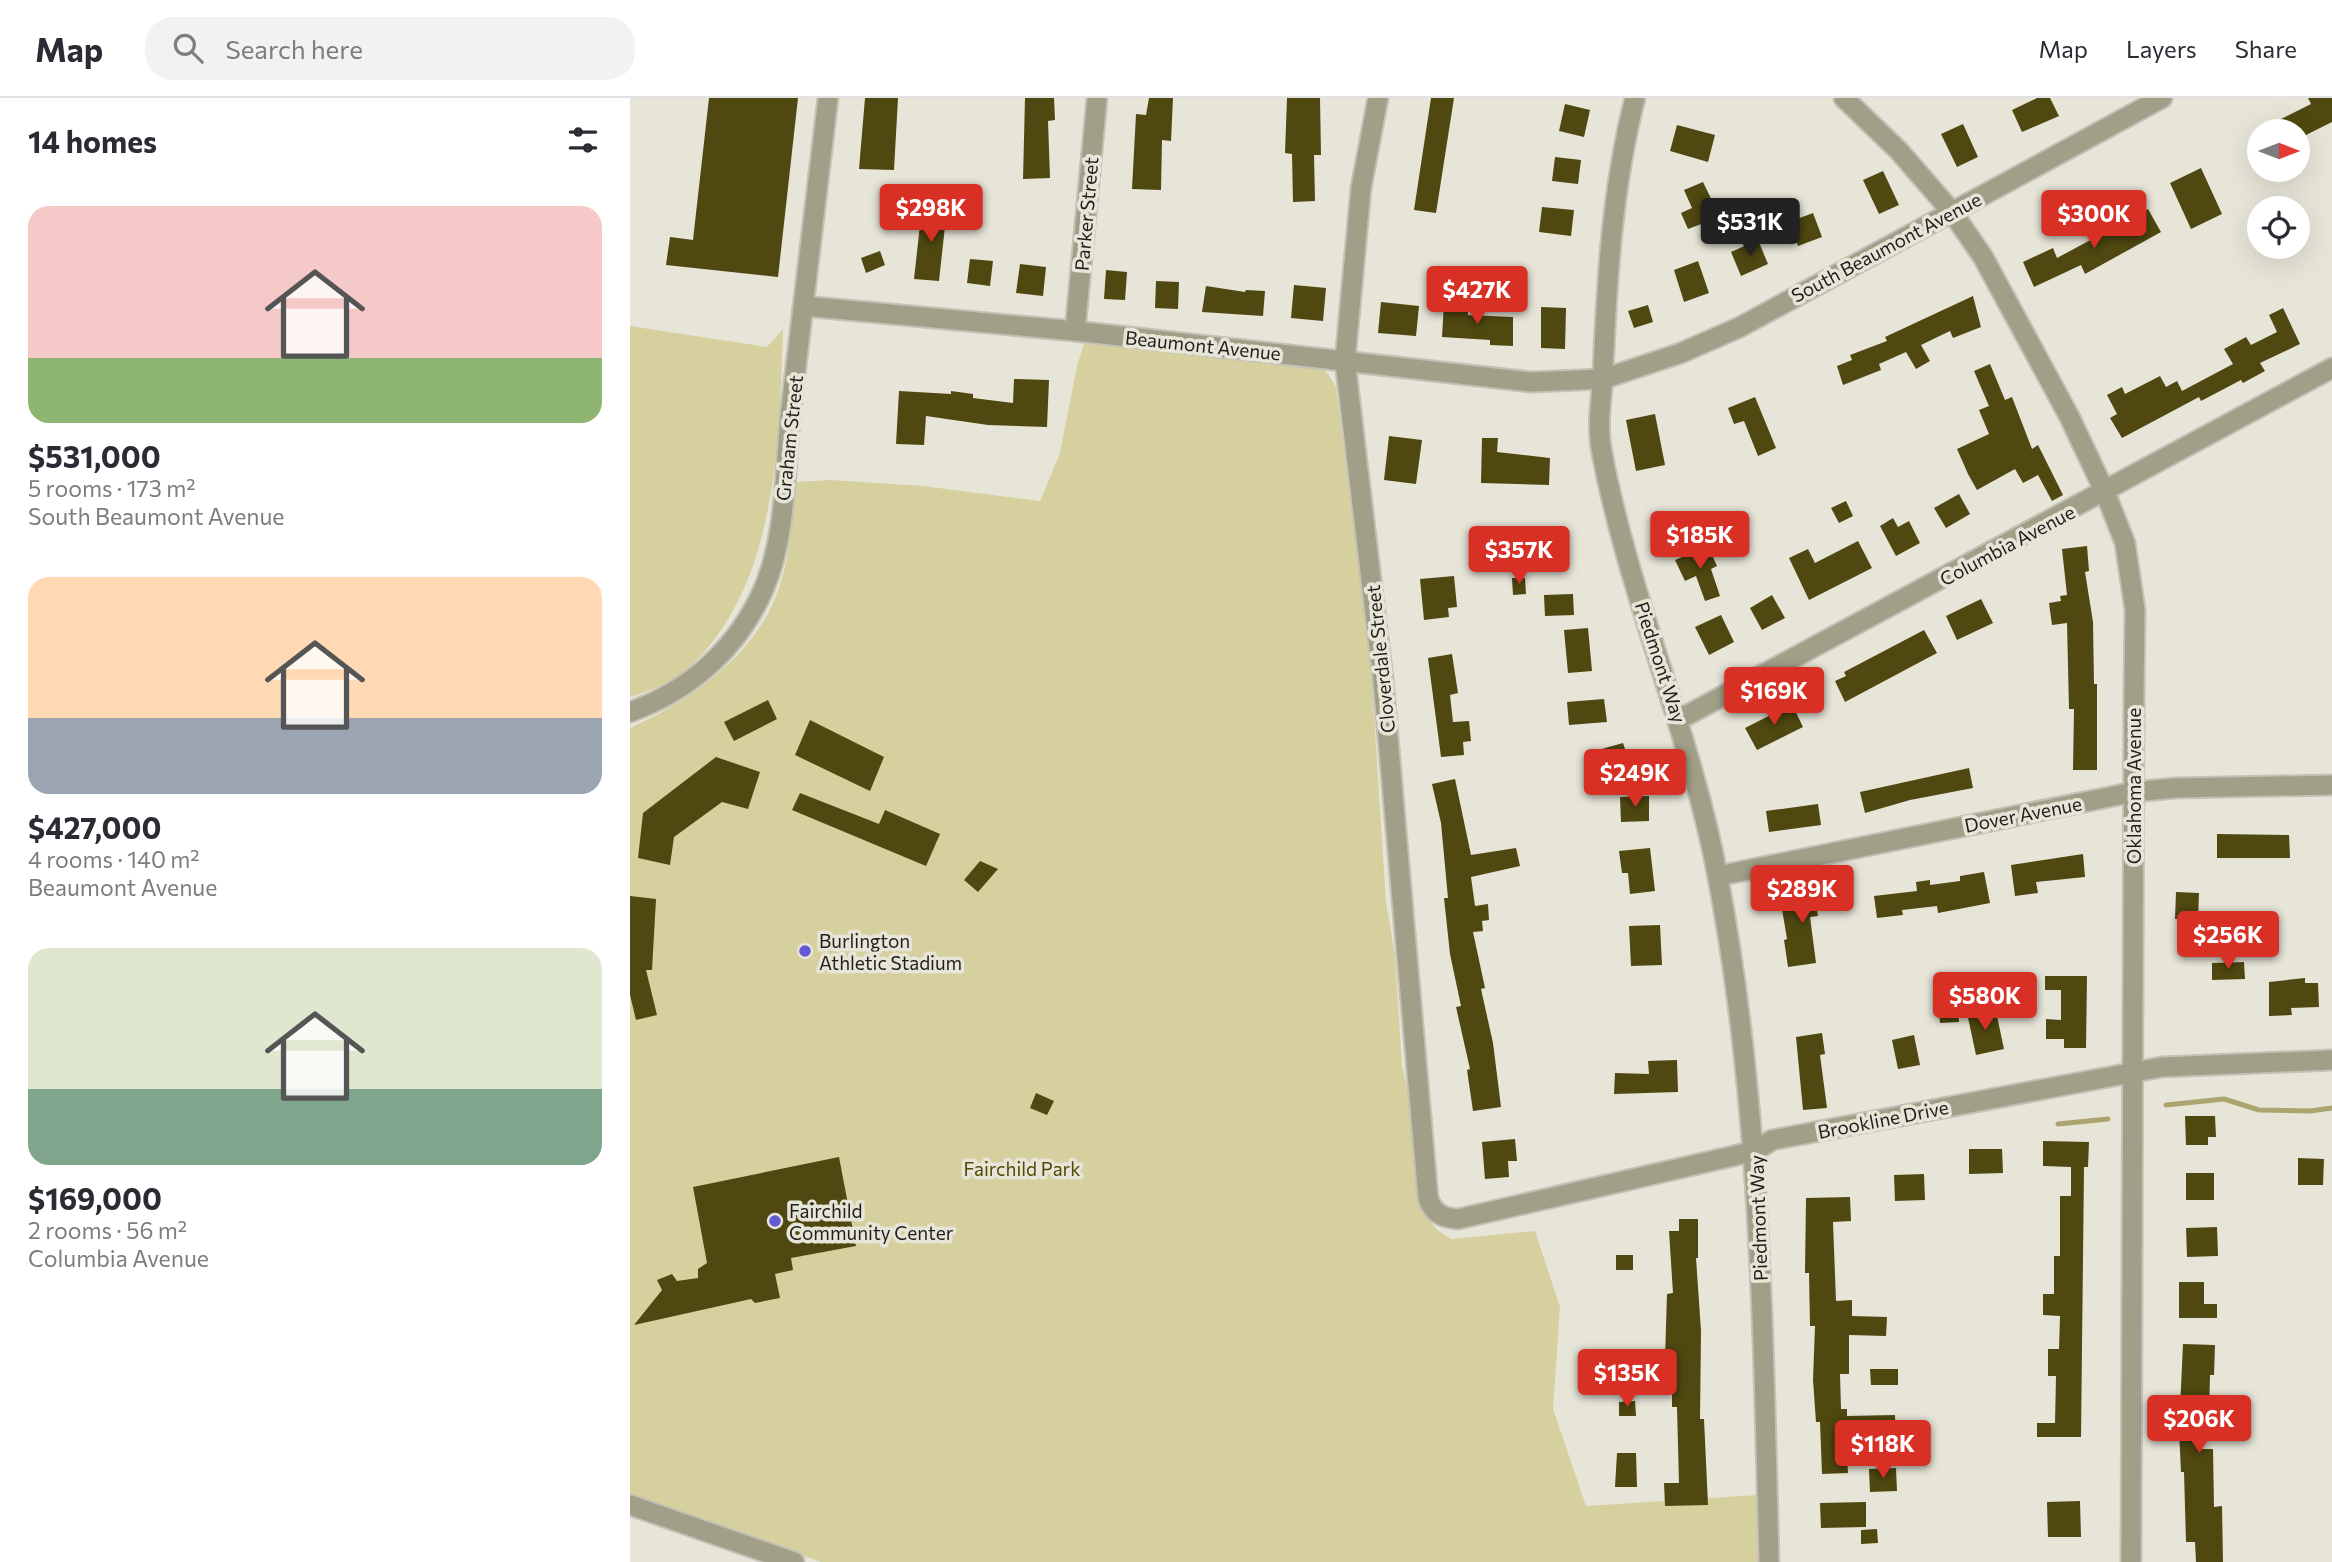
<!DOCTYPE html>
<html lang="en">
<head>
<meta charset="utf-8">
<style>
	:root { --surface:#fff; --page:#f2f2f3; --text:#2b2b33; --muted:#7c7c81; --line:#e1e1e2; --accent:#d93025 }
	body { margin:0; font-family:Commissioner,sans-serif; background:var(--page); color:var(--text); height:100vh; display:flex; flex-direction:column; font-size:26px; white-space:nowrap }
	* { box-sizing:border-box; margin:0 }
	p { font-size:23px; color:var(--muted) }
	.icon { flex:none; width:38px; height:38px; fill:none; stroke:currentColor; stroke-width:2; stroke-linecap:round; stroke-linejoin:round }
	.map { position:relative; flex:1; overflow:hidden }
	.panel { display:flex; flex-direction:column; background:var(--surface); width:630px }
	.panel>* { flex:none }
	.needle { width:46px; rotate:90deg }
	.buttons { position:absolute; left:1617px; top:21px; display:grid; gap:14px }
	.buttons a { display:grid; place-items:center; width:63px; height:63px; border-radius:50%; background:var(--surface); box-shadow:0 7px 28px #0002; font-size:35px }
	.price { position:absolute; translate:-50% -60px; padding:0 16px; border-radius:7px; background:var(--accent); color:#fff; font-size:23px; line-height:46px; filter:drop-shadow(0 2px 4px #0008) }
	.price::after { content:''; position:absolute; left:50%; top:42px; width:21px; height:16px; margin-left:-10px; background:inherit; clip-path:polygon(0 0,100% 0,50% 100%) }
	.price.active { background:#222; color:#fff }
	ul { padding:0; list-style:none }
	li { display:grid; align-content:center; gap:14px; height:371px; padding:0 28px }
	li span { display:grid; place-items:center; height:217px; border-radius:21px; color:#555 }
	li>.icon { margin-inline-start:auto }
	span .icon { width:126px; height:126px; fill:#fffc; stroke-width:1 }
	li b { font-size:30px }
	h2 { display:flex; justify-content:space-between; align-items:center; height:84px; padding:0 28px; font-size:30px }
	header { display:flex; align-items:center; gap:42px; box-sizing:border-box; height:98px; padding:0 35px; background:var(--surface); border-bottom:2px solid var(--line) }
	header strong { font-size:33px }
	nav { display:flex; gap:38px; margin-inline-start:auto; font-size:24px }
	.search { width:490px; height:63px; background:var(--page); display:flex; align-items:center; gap:18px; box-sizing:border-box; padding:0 24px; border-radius:28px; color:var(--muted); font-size:26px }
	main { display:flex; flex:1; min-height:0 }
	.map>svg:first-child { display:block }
	.green { fill:#d6d09f }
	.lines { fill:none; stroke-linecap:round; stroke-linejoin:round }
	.stream { stroke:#aca46e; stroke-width:5 }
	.building { fill:#4f4810 }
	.minor-casing { stroke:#c3c1b6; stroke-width:23 }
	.tertiary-casing { stroke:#c3c1b6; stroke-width:23 }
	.minor { stroke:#a29f88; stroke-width:19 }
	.tertiary { stroke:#a29f88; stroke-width:19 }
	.poi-dot { fill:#625ad3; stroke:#e7e5d8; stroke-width:2.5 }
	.labels { text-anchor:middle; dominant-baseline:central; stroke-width:7; stroke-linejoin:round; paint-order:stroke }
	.street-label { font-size:19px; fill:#1f1e1a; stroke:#e7e5d8 }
	.poi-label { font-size:19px; fill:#1f1e1a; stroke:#e7e5d8; text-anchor:start }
	.park-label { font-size:19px; fill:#524902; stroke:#e7e5d8 }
</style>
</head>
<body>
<header>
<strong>Map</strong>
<div class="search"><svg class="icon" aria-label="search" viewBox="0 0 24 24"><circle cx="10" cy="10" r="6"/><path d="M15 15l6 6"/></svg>Search here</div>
<nav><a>Map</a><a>Layers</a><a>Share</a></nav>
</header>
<main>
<section class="panel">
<h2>14 homes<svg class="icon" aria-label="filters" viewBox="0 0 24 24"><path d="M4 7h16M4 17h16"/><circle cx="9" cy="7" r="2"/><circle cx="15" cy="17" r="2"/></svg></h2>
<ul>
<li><span style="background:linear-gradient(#f6c9c9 70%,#8fb573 0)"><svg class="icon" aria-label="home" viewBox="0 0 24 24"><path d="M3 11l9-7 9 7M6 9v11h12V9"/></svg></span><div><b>$531,000</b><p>5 rooms · 173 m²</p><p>South Beaumont Avenue</p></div></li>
<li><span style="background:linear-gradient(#ffd9b3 65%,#9aa5b1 0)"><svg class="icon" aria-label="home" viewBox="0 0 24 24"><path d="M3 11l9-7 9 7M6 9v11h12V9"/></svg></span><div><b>$427,000</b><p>4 rooms · 140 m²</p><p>Beaumont Avenue</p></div></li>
<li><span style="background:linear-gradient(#dfe7d0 65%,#7fa58c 0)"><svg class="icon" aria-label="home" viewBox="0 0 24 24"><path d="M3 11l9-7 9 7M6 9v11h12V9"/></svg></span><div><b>$169,000</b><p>2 rooms · 56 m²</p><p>Columbia Avenue</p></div></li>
</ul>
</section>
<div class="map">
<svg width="1702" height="1464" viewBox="0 0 1702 1464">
	<rect width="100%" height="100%" fill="#e7e5d8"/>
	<path class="green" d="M0 228 137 249 153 231C149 344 148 484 61 568 45 584 21 592 0 599Z
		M454 246 606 257 687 267 698 276 706 289 741 570 756 804 765 857 772 968 786 1029 793 1112 806 1131 821 1141 905 1133 930 1209 923 1311 956 1408 1127 1397 1129 1464H191L0 1397V630C61 603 127 556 149 490 160 456 163 419 166 384L201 382 293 388 410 403 430 355 447 268Z"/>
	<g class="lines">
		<path class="stream" d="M1536 1007 1594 1001 1629 1012 1680 1013 1702 1010
			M1428 1026 1478 1021"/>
	</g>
	<path class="building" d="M79 0H168L148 179 36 167 40 139 63 142Z
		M235 0H268L264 72 229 71Z
		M395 0H424L425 22 418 23 420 80 393 81Z
		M519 0H543L541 43 532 42 531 92 502 91 506 16 516 17Z
		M657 0H690L691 57H684L685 103 663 104 662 56 655 55Z
		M801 0H824L806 115 784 112Z
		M1407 0H1420L1429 18 1392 34 1382 12Z
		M1678 0H1702V24L1668 41V33H1627L1681 6Z
		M935 6 960 12 954 39 929 33Z
		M1333 26 1348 59 1327 69 1311 36Z
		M1047 27 1085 37 1078 64 1040 53Z
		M925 59 951 62 948 86 922 83Z
		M1571 70 1592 116 1561 131 1540 85Z
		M1253 73 1269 107 1249 116 1233 82Z
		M1073 84 1090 119 1058 131 1051 115 1062 110 1054 92Z
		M292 109 317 110 309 183 284 181Z
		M912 109 944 112 941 138 909 134Z
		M1518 111 1531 134 1455 176 1451 167 1404 189 1393 164 1423 150 1427 160Z
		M1183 115 1192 139 1168 148 1159 124Z
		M1128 142 1138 166 1111 178 1101 154Z
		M250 153 255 167 236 175 231 160Z
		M340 161 363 163 360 188 337 185Z
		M1068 163 1079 195 1054 204 1044 172Z
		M390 166 416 169 413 198 386 195Z
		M476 172 497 174 495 202 474 201Z
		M526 183 549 184 548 211 525 210Z
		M664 187 696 190 693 223 661 220Z
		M576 188 615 194 616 192 635 193 633 218 572 214Z
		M1343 198 1351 229 1323 240 1320 233 1291 247 1300 263 1286 271 1276 254 1249 266 1251 272 1213 287 1207 268 1222 262 1220 257 1257 243 1255 239Z
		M751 204 789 208 786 238 748 235Z
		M814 205 838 207V217L883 219V248L860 247V242L812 239Z
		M1018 207 1023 224 1004 230 998 213Z
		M911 209 936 210 935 251 911 250Z
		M1653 210 1670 246 1630 265 1635 273 1613 285 1611 282 1571 303 1569 299 1492 340 1480 320 1487 316 1477 297 1492 289 1495 296 1530 278 1536 289 1547 283 1552 293 1603 266 1594 251 1616 239 1621 247 1647 234 1639 217Z
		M1360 266 1375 302 1382 299 1402 351 1408 347 1433 397 1422 403 1408 377 1393 385 1385 371 1347 392 1338 376 1327 351 1359 336 1349 312 1359 308 1344 273Z
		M384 281 419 282 417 329 358 327 296 318 294 347 266 346 269 293 321 296V293L343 296V300L383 305Z
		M1125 299 1146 350 1128 358 1114 323 1104 326 1098 310Z
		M1025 316 1035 367 1006 373 996 322Z
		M759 338 792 342 786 386 754 382Z
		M852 340H868L867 354 920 360 919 387 851 385Z
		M1329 396 1340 416 1316 430 1304 410Z
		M1216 403 1223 418 1209 425 1201 410Z
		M1263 420 1268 429 1279 423 1290 445 1266 458 1250 428Z
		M1228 443 1242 470 1179 502 1159 460 1178 451 1185 465Z
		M1078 448 1087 468 1081 471 1090 498 1075 503 1066 478 1055 483 1045 462Z
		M1457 448 1459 473 1455 474 1463 524 1464 586H1467V672H1443L1444 611H1439L1437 525 1422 527 1419 505 1431 503 1430 498 1437 497 1432 451Z
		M824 478 827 509 818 510 819 519 794 522 790 481Z
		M882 480H895L896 496 883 497Z
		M943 496 944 517 915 518 914 497Z
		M1142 497 1155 520 1132 532 1120 510Z
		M1351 501 1363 525 1327 542 1316 518Z
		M1091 517 1104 544 1079 557 1065 529Z
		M958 530 962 573 938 575 934 532Z
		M1294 532 1307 555 1215 604 1205 583 1216 578 1214 574Z
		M822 556 828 595 820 597 823 624 839 623 841 643 833 644 834 657 811 659 798 560Z
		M974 601 977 624 939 627 937 604Z
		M138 602 147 621 104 643 94 624Z
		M1162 606 1173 629 1127 652 1115 630Z
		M180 622 254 659 240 693 165 657Z
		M993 645 1001 669 969 679 961 654Z
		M86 659 130 674 118 711 92 704 44 739 40 767 8 760 13 715Z
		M1339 670 1343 690 1280 702 1235 715 1230 694Z
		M825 681 841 757 886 750 890 768 841 779 845 808 858 806 859 822 852 823 853 833 843 834 855 890 851 891 863 945 871 1009 843 1013 837 972 840 971 826 909 831 908 820 856 814 800H818L811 725 802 686Z
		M170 695 249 726 255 712 310 736 296 768 162 712Z
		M1019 698V723L991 724 990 699Z
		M1188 706 1191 727 1139 734 1136 713Z
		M1587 736 1659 737 1660 760H1587Z
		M1020 750 1025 793 1000 796 998 775H992L989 753Z
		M1453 756 1455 779 1406 784 1408 795 1385 798 1381 767Z
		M350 763 368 771 348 794 334 782Z
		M1354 774 1360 805 1308 815 1307 808 1272 812 1273 817 1247 820 1244 798 1287 793 1286 784 1300 782V787L1330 783V778Z
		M1200 791 1203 809 1187 812 1188 818 1180 819 1186 865 1158 869 1154 842 1157 841 1150 799Z
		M1546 794 1569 795 1568 822 1545 821Z
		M0 798 26 801 22 872H16L27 917 6 922 0 897Z
		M1030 827 1032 867 1001 868 999 828Z
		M1614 864 1615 881 1582 882V865Z
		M1415 878H1457L1456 950H1434V941H1416V921L1431 922V892H1415Z
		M1675 880V885H1688L1689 909 1661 910 1662 917 1639 918V884Z
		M1328 902 1329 924 1310 925 1308 903Z
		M1356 911 1358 920 1367 918 1374 951 1346 957 1337 915Z
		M1192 935 1195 956 1190 957 1197 1010 1173 1012 1166 939Z
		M1284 937 1290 967 1268 971 1262 942Z
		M1047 962 1048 994 984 996 985 975 1019 976 1018 963Z
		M406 995 424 1003 417 1017 400 1010Z
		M1555 1018H1585L1586 1039H1578V1047H1556Z
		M885 1041 887 1063H878L879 1079 855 1081 852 1044Z
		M1413 1043 1459 1044 1458 1069H1454L1451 1339H1407V1325H1425L1426 1278H1418V1251H1429L1430 1218 1413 1217V1196H1424V1158H1430V1098H1441V1069L1413 1068Z
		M1339 1051H1372L1373 1075 1339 1076Z
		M209 1059 226 1148 161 1160 163 1172 145 1176 150 1200 125 1205 121 1201 4 1227 32 1192 27 1182 42 1176 47 1183 68 1180V1171L77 1165 63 1089Z
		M1668 1060 1694 1061 1693 1087H1668Z
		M1556 1075H1584V1102H1556Z
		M1294 1076 1295 1102 1265 1103 1264 1077Z
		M1220 1099 1221 1123 1203 1124 1206 1203 1222 1202V1218L1257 1219 1256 1238 1219 1237V1276H1210L1211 1311H1217V1318L1265 1317 1266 1341 1216 1342 1218 1375 1192 1376 1190 1324H1186L1183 1282 1185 1228H1180L1179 1175H1175L1176 1100Z
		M1049 1121H1068V1160H1066L1071 1233 1070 1321H1074L1078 1407 1035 1408 1034 1385H1049L1047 1309H1042V1262L1035 1261 1037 1196 1043 1195 1039 1133H1049Z
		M1587 1129 1588 1158 1557 1159 1556 1130Z
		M986 1157H1003V1172H986Z
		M1549 1184H1574V1206H1587V1220H1549Z
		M1553 1246 1585 1247 1584 1277H1580L1579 1317H1571L1570 1351H1583L1584 1409 1592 1408 1593 1464H1566L1565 1444H1556L1554 1374H1551L1549 1332Z
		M988 1252H1005V1270L989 1271Z
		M1240 1271H1268V1287H1241Z
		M1005 1303 1006 1318H989V1304Z
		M987 1355H1006L1007 1389H985Z
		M1266 1370 1267 1393 1240 1394 1239 1371Z
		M1450 1403 1451 1439H1418L1417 1404Z
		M1236 1404V1429L1191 1430 1190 1405Z
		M1247 1431 1248 1445 1231 1446V1432Z"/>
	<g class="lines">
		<defs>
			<path id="minor" d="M748 0 731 90 715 263 753 582 798 1100C803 1115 812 1120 828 1121L1125 1053 1142 1042 1532 969 1702 962
				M1005 0C982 91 977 180 973 274 972 301 966 327 972 355 999 499 1061 635 1088 780 1131 1006 1133 1235 1139 1464
				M1214 0 1269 53 1322 114 1353 159 1439 318 1475 394 1495 445 1505 512 1504 595 1501 1464
				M445 233 467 0
				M1050 621 1702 270
				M1088 778 1504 694 1545 690 1702 687"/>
			<path id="tertiary" d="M173 208 445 233 901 284 973 281 1051 255 1110 229 1532 0
				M0 614C56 594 101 556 128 503 158 445 154 373 161 310 173 207 186 104 198 0
				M0 1407 164 1464"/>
		</defs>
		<use href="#minor" class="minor-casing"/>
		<use href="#tertiary" class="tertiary-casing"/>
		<use href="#minor" class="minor"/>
		<use href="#tertiary" class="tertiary"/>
	</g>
	<g class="poi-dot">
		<circle cx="175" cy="853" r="7"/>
		<circle cx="145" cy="1123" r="7"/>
	</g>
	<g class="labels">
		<g class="street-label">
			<text transform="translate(456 116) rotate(-85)">Parker Street</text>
			<text transform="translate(1256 149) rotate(-28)">South Beaumont Avenue</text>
			<text transform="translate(573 247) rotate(6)">Beaumont Avenue</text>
			<text transform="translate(159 340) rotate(-84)">Graham Street</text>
			<text transform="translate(1377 447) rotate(-28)">Columbia Avenue</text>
			<text transform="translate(750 561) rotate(-96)">Cloverdale Street</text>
			<text transform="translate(1031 564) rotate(72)">Piedmont Way</text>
			<text transform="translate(1503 688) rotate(-90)">Oklahoma Avenue</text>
			<text transform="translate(1393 716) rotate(-11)">Dover Avenue</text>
			<text transform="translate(1253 1021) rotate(-11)">Brookline Drive</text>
			<text transform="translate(1128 1120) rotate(-92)">Piedmont Way</text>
		</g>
		<g class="poi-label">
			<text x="189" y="842">Burlington<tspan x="189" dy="22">Athletic Stadium</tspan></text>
			<text x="159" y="1112">Fairchild<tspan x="159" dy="22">Community Center</tspan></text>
		</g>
		<g class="park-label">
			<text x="392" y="1070">Fairchild Park</text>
		</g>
	</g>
</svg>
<div class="buttons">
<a><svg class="needle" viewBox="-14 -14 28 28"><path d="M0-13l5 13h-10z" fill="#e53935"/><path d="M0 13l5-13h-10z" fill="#7c7c81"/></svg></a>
<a><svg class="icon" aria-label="locate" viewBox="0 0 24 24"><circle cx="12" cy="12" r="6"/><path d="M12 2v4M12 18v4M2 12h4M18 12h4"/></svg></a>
</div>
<b class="price" style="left:301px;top:146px">$298K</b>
<b class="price" style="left:1464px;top:152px">$300K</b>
<b class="price active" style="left:1120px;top:160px">$531K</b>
<b class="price" style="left:847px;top:228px">$427K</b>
<b class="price" style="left:1070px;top:473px">$185K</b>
<b class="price" style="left:889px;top:488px">$357K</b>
<b class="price" style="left:1144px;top:629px">$169K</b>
<b class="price" style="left:1005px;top:711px">$249K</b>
<b class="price" style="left:1172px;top:827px">$289K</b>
<b class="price" style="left:1598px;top:873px">$256K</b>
<b class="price" style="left:1355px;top:934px">$580K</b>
<b class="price" style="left:997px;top:1311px">$135K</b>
<b class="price" style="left:1569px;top:1357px">$206K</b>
<b class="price" style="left:1253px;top:1382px">$118K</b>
</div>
</main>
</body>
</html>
